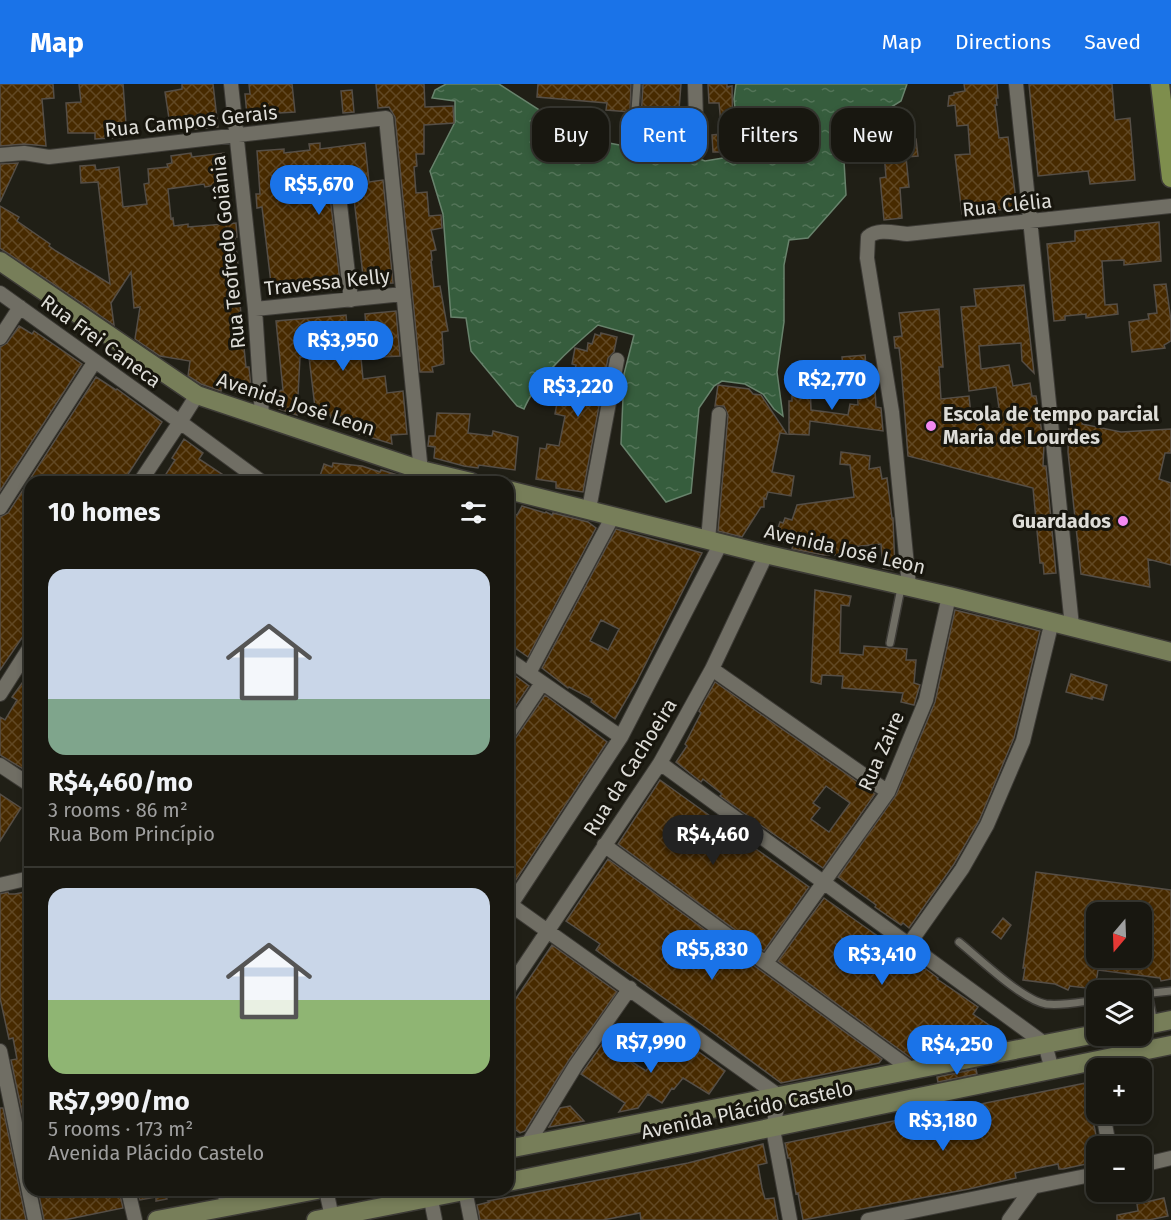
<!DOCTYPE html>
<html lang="en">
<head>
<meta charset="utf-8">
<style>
	:root { --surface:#181710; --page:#25241e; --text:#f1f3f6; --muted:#9f9f9f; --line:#363630; --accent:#1a73e8 }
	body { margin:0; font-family:"Fira Sans",sans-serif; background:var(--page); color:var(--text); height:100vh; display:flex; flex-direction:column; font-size:22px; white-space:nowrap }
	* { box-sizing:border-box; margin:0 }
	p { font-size:20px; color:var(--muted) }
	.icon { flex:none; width:33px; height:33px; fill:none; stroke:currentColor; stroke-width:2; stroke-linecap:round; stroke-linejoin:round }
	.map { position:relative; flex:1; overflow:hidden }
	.sheet { position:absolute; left:24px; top:392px; width:490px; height:720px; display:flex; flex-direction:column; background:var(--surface); border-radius:18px; box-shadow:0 3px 9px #0003,0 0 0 2px var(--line) }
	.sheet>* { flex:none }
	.top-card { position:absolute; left:532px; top:24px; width:548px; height:54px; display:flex; gap:12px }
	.needle { width:39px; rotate:199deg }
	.controls { position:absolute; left:1086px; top:818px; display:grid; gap:12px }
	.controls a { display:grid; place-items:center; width:66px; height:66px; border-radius:12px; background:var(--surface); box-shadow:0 3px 9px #0003,0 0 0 2px var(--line); font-size:30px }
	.price { position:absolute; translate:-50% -51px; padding:0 14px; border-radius:21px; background:var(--accent); color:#fff; font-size:20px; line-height:39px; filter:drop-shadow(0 2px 3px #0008) }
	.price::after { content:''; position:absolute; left:50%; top:36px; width:18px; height:14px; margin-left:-9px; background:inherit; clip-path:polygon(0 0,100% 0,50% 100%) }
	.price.current { background:#222; color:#fff }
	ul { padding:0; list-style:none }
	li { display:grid; align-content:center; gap:12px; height:318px; padding:0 24px }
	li+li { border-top:2px solid var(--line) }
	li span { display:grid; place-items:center; height:186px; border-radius:18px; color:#555 }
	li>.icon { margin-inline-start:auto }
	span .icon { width:108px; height:108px; fill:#fffc; stroke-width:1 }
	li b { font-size:26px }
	h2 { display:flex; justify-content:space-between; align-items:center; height:72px; padding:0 24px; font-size:26px }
	.chip { padding:0 21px; border-radius:18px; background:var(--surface); box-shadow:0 3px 9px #0003,0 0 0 2px var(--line); font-size:21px; line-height:54px }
	.chip.current { background:var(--accent); color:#fff }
	header { display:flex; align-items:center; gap:36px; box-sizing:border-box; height:84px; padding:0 30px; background:var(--accent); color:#fff }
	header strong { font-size:28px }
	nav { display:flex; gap:33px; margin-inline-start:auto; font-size:21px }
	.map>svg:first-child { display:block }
	.water { fill:url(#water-ripples); stroke:#68836c; stroke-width:1.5 }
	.building { fill:url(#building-cross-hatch); stroke:#554e46; stroke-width:1.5; fill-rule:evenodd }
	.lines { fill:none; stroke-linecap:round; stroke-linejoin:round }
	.lane-casing { stroke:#3d3b36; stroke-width:10 }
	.street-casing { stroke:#3d3b36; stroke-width:16 }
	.secondary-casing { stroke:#3d3b36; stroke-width:21 }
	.primary-casing { stroke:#3d3b36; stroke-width:21 }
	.lane { stroke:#706e64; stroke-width:7 }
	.street { stroke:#706e64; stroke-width:14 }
	.secondary { stroke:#777e59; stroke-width:18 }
	.primary { stroke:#7e8e4d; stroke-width:18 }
	.poi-dot { fill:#f389f1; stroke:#17150d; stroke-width:2 }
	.labels { text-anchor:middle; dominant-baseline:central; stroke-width:6; stroke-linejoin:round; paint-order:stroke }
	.street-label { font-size:20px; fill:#deddd8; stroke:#17150d }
	.poi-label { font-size:20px; font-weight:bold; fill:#deddd8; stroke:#17150d; text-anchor:start }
</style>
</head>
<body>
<header>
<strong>Map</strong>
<nav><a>Map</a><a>Directions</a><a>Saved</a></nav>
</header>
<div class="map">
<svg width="1171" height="1136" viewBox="0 0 1171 1136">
	<defs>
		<pattern id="water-ripples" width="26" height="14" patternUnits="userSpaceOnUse" patternTransform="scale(1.5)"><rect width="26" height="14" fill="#365d3d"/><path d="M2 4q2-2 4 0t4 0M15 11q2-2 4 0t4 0" fill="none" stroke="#537458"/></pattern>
		<pattern id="building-cross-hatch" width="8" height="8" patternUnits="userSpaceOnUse" patternTransform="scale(1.5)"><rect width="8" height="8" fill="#472a00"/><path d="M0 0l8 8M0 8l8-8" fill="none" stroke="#614824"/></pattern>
	</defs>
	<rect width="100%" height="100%" fill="#201f16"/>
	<path class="water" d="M446 0H499L583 54 635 64 681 68 705 77 729 73 738 51 734 15 736 0H907L901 17 859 43 844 77 846 111 808 154 789 156 784 181V238L777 288 783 332 774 325 763 310 745 300 722 297 714 302 699 324 691 409 666 418 621 360 624 290 634 251 598 241C572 263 537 294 524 325L517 322 471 267 466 234 451 233 443 130 430 87 455 38V17L432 14 435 6Z"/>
	<path class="building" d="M0 0H53L54 14 42 15 46 62 24 60 0 62Z
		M79 0H123L127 53 95 55V49H68L66 19 81 18Z
		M182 0H213L218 43 186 46V38L170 41 165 8 182 5Z
		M249 0H292L295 28 247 31 245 10H250Z
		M376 0H424L425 23 453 22 454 39 424 41V70H416L417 82 414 83 416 109 427 108 429 132 441 131 442 144 431 146 436 166 431 167 432 176H431L434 203 440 202 448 247 442 248 444 280 432 283 433 288H420L395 33 389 23 378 24Z
		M538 0H631L630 28 606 26 607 19 537 13Z
		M643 0H681L679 26 686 25 684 60H661L662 48 650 47 651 37 641 36Z
		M708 0H727V3L732 2 733 58 730 68H713L712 51 722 50 719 19H709Z
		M964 0H997L998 14H996L997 21H995L999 54 1008 53 1017 124 962 130 955 71 970 70 968 41 957 42 955 21 948 22 949 12 954 11V9L965 7Z
		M1029 0H1112L1115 36 1130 34 1135 96 1090 100 1088 87 1038 92Z
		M352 6 354 28 343 29 341 7Z
		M916 55 918 72 906 73 909 103 900 104 902 134 884 136 880 94 886 93 883 58Z
		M320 59V65L365 59 369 98 383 96 393 199 364 200 354 115 349 116 346 98 338 94 332 96 329 104 341 205 304 209 303 203 283 204V207L272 208 262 123 257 124 256 110H260L257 67 284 65V69L310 66 309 60Z
		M191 69 192 73 224 69 226 99 205 103 204 100 168 105 171 135 173 134 174 142 188 140V143L236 139 237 153H235L238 182H234L236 207 239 208 243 254 246 283H249L252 313 222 304 221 307 201 300 188 292 190 277 160 272 135 255 140 223 134 224 131 188 111 219 114 241 0 164V122L19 133 17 137 50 160 49 162 56 167 110 200 98 98 81 99 80 82 95 81 96 86 119 83 123 123 147 120 144 100 149 99 148 85 168 83 167 80 172 79 171 72Z
		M18 79 13 90 0 118V80Z
		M1159 138 1161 177 1124 181V176L1102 177 1105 221 1117 220 1118 230 1086 234V230L1065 232V236L1054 237 1047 160 1075 157V147Z
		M1166 200 1171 237V257L1164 261 1165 264 1132 268 1129 238 1149 235 1148 230 1157 229 1154 201Z
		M1024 201 1034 289 1022 277 1021 259 979 262 981 285 1009 281 1013 302 1030 299 1032 312H1036L1044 361 1043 382H1046L1056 489 1044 490 1043 479H1040L1033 404 908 372 901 281 899 264H895L894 253 902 252 899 229 939 225 943 283H939L941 315 969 312 971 331 994 330 993 324H999L996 303 969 307 961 223 976 222 974 205Z
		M396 227 400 272 361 274 363 295 385 292 387 309 403 307 407 350 391 351 392 360 353 348 352 340H347L346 332 331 334 330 331 316 332 309 273H300L297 331 279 325 278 307 283 306 276 237 346 231 349 261 367 259 365 230Z
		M19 242 32 250 34 247 82 280 0 407V263L7 259Z
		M601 249 617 253 614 268 608 274 583 408 556 404V398L536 395 540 364 546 365 547 360 559 362 565 332 555 330 558 314 569 316 576 281 572 280 575 264 587 267 588 259 592 260 595 250 600 252Z
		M865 271 866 281 843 284 842 273Z
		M96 293 116 306 117 305 162 338 123 398H30V542L0 586V433L8 429Z
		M810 296 811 326 827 328 848 331 850 320 858 321 857 307 875 305 876 323 881 324 883 347 810 337 809 351 789 350V317H792V297Z
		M718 301 749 305 753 310 761 311 787 350 780 349 772 388 794 392 791 412 768 408 766 415 764 414V423H761L742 453 718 447 728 331 724 322H715Z
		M1085 327 1082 340 1121 348 1171 345V369H1165L1159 395 1171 399V481L1148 475 1150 503 1081 490 1068 368 1069 340Z
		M437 329 470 330 468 349 492 352 493 347 518 353 515 386 479 381 478 384 464 382 434 374 435 363 428 362 429 352H435Z
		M184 355 203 369 199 375 234 398H165L169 391 166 390 175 376 172 374Z
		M841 368 870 372 869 385 880 383 882 395 887 394 892 434H893L895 486 883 484 881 460 851 463V466L841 467V471H824L792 465 793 461 774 455 780 438 783 439 785 434 792 436 797 421 854 413 850 381 840 380Z
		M333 379 362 382 380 388 381 386 411 395 410 398H318L324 380 332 383Z
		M522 422 545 429 546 428 552 431 553 429 588 438 596 444 528 573 508 559V427L517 431Z
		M616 445 702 469 636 599 615 635 591 618 592 615 569 603 568 604 542 584ZM601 536 619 545 608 566 590 557Z
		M815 506 851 512 849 522 841 521 840 569 863 571 864 562 907 565 906 576H916L914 599 920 601 914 621 901 618 903 609 842 604 843 592 822 591 821 600 811 598Z
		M955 526 1040 547 1014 654 979 737 954 780 909 844 903 839 901 841 875 823 876 821 838 793 896 711 935 618Z
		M508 586 529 602 508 633Z
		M30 588V643L28 646 30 647V689L0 671V633L5 636 17 616 12 613Z
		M1071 590 1107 601 1103 616 1092 613V615L1066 608Z
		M715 598 875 710 823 784 772 749 720 712 722 710 703 695 701 698 676 678 687 662 685 660 701 629 699 627ZM826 702 850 719 829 748 811 735 820 724 813 719Z
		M545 611 607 658 508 808V659L515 655Z
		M660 696 809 803 764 867 618 760Z
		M0 710 21 724 0 757Z
		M608 775 882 975 879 979 781 999 701 940 612 878 596 866 600 860 566 837Z
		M1036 788 1171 806V895L1161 897 1160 894 1098 886 1095 905 1070 902 1068 906 1055 900 1023 896 1025 884H1023ZM1096 828H1142V873H1096Z
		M30 807V896H28L30 910V1067L11 976 17 975 13 954 9 955 0 914V810L8 808 9 810H15Z
		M824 814 889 860 890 858 938 894 937 895 978 923 973 930 999 948 995 955 930 968 931 971 911 974 778 877Z
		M1003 834 1011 841 1001 855 992 848Z
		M552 861 617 908 569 976 525 1047 520 1049 508 1040V1001L511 998 508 996V926Z
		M677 956 690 964 692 963 725 987 709 1010 683 994 674 1005 672 1004 662 1019 648 1010 638 1024 619 1028 625 1019 581 990 603 959 646 987 657 972 663 976Z
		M976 985 977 990 938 998 937 993Z
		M1086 999 1098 1062H1096V1078L1063 1085H1059L1058 1080 1015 1089 1016 1094 969 1105 803 1136 798 1109 796 1110 790 1074H788L785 1059 899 1036 900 1041 924 1036 923 1034 932 1032 931 1030Z
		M570 1022 584 1037 549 1043 560 1024Z
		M0 1024H3L26 1136H0Z
		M763 1060 767 1079 758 1081 762 1104 765 1115 774 1114 778 1136H641L640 1129 603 1136H480L477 1121 489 1118 488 1117 688 1079Z
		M38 1106H57L58 1108 70 1106H119L123 1124 64 1136H44Z
		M137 1106H168V1110L166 1111 167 1115 156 1117V1113L140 1116Z
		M1164 1114 1168 1132 1149 1136H1117V1131L1138 1127 1137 1120Z"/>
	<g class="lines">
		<defs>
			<path id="lane" d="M635 26 637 0
				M890 559 901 504
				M959 858C979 874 1022 916 1046 920 1062 922 1080 918 1096 916
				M1148 909 1154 939
				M1142 910 1171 907"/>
			<path id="street" d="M231 0 255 225 262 332
				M695 0 696 37
				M1016 0 1072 542
				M0 71 24 69 49 73 386 34 422 398
				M338 103 351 216
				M0 209 180 338 140 398
				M255 225 403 210
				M0 254 20 223
				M197 311 180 338 262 398
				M0 424 95 277
				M589 425 617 276
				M708 456 719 330
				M909 502 892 328 867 174 868 153C878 144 895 149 907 150L1171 122
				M508 575 621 653
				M712 585 888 708
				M529 589 613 432
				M0 610 30 563
				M508 650 542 599
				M660 679 1045 960 1052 986
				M0 681 30 701
				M604 761 912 986
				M0 801 30 794
				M511 821 779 1012 773 1045 790 1136
				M508 825 621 653 721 459
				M909 860 962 785 987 741 1023 657 1052 537
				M766 879 888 708 926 616 949 512
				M508 906 660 679 712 585 766 471
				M0 967 35 1136
				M1093 976 1096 994
				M1103 1029 1109 1062
				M527 1061 576 981 630 904
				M1142 1081 1171 1074
				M128 1106 135 1136
				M224 1106 227 1122
				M326 1106 332 1133
				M429 1106 435 1136
				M465 1106 471 1136
				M868 1136 1096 1090
				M1009 1136 1033 1103"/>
			<path id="secondary" d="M0 177 197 311 421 386 471 398
				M508 406 756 468 949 512 1171 568
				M1142 942 1171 936
				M508 1065 1096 950
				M508 1098 1171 961
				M157 1136 317 1106
				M316 1136 469 1106"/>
			<path id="primary" d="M1160 0 1171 94"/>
		</defs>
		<use href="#lane" class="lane-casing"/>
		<use href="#street" class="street-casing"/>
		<use href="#secondary" class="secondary-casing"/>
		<use href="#primary" class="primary-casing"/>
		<use href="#lane" class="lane"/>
		<use href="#street" class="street"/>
		<use href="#secondary" class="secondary"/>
		<use href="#primary" class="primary"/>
	</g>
	<g class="poi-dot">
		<circle cx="931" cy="342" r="6"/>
		<circle cx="1123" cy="437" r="6"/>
	</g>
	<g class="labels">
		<g class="street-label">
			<text transform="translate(191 37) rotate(-6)">Rua Campos Gerais</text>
			<text transform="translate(1007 121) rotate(-6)">Rua Clélia</text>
			<text transform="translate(228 168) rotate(-96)">Rua Teofredo Goiânia</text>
			<text transform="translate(327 198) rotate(-6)">Travessa Kelly</text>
			<text transform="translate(101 257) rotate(36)">Rua Frei Caneca</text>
			<text transform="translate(296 320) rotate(18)">Avenida José Leon</text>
			<text transform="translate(845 465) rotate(13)">Avenida José Leon</text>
			<text transform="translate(881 667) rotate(-66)">Rua Zaire</text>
			<text transform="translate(630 683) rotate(-58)">Rua da Cachoeira</text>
			<text transform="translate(747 1026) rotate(-12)">Avenida Plácido Castelo</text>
		</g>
		<g class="poi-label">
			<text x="943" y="330">Escola de tempo parcial<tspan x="943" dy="23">Maria de Lourdes</tspan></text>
			<text x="1111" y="437" text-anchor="end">Guardados</text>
		</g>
	</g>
</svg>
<div class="controls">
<a><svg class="needle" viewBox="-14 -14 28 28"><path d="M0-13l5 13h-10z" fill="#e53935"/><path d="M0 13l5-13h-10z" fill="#9f9f9f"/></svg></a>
<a><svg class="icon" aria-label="layers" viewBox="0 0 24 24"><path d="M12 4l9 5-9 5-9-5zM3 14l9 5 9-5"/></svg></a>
<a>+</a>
<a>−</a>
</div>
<b class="price" style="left:319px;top:132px">R$5,670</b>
<b class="price" style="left:343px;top:288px">R$3,950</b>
<b class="price" style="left:832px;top:327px">R$2,770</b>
<b class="price" style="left:578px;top:334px">R$3,220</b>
<b class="price current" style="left:713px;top:782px">R$4,460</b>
<b class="price" style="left:712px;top:897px">R$5,830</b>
<b class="price" style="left:882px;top:902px">R$3,410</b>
<b class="price" style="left:651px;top:990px">R$7,990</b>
<b class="price" style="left:957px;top:992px">R$4,250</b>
<b class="price" style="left:943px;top:1068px">R$3,180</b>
<div class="top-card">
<a class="chip">Buy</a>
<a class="chip current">Rent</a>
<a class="chip">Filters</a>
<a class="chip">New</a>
</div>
<section class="sheet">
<h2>10 homes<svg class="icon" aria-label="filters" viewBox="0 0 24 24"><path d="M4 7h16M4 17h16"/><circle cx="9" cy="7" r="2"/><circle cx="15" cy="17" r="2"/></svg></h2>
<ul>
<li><span style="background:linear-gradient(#c9d6e8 70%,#7fa58c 0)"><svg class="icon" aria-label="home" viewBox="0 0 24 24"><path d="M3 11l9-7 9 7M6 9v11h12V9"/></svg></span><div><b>R$4,460/mo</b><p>3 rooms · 86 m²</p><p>Rua Bom Princípio</p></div></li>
<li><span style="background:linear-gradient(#c9d6e8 60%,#8fb573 0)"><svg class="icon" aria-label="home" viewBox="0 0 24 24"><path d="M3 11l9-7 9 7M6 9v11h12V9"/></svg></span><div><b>R$7,990/mo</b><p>5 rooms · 173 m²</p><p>Avenida Plácido Castelo</p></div></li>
</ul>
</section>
</div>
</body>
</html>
